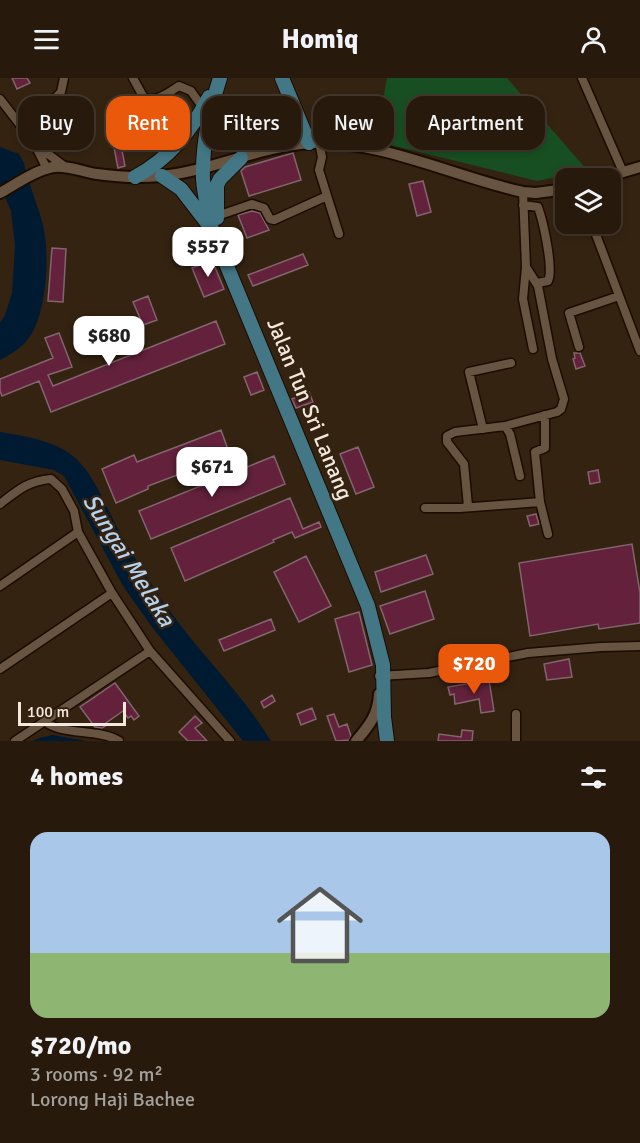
<!DOCTYPE html>
<html lang="en">
<head>
<meta charset="utf-8">
<style>
	:root { --surface:#271a0d; --page:#33271b; --text:#f1f3f6; --muted:#a4a19d; --line:#43382e; --accent:#ea580c }
	body { margin:0; font-family:Signika,sans-serif; background:var(--page); color:var(--text); height:100vh; display:flex; flex-direction:column; font-size:22px; white-space:nowrap }
	* { box-sizing:border-box; margin:0 }
	p { font-size:20px; color:var(--muted) }
	.icon { flex:none; width:33px; height:33px; fill:none; stroke:currentColor; stroke-width:2; stroke-linecap:round; stroke-linejoin:round }
	.map { position:relative; height:663px; overflow:hidden }
	.side { display:flex; flex-direction:column; background:var(--surface); flex:1 }
	.side>* { flex:none }
	.banner { position:absolute; left:18px; top:18px; width:604px; height:54px; display:flex; gap:12px }
	.tools { position:absolute; left:555px; top:90px; display:grid; gap:12px }
	.tools a { display:grid; place-items:center; width:66px; height:66px; border-radius:12px; background:var(--surface); box-shadow:0 3px 9px #0003,0 0 0 2px var(--line); font-size:30px }
	.scale { position:absolute; left:18px; bottom:15px; width:108px; box-sizing:border-box; padding-left:6px; border:3px solid #f4e8dd; border-top:0; font-size:16px; line-height:21px; white-space:nowrap; color:#f4e8dd; -webkit-text-stroke:4px #342311; paint-order:stroke }
	.price { position:absolute; translate:-50% -51px; padding:0 14px; border-radius:12px; background:#fff; color:#222; font-size:20px; line-height:39px; filter:drop-shadow(0 2px 3px #0008) }
	.price::after { content:''; position:absolute; left:50%; top:36px; width:18px; height:14px; margin-left:-9px; background:inherit; clip-path:polygon(0 0,100% 0,50% 100%) }
	.price.on { background:var(--accent); color:#fff }
	ul { padding:0; list-style:none }
	li { display:grid; align-content:center; gap:12px; height:318px; padding:0 30px }
	li+li { border-top:2px solid var(--line) }
	li span { display:grid; place-items:center; height:186px; border-radius:18px; color:#555 }
	li>.icon { margin-inline-start:auto }
	span .icon { width:108px; height:108px; fill:#fffc; stroke-width:1 }
	li b { font-size:26px }
	h2 { display:flex; justify-content:space-between; align-items:center; height:72px; padding:0 30px; font-size:26px }
	.tag { padding:0 21px; border-radius:18px; background:var(--surface); box-shadow:0 3px 9px #0003,0 0 0 2px var(--line); font-size:21px; line-height:54px }
	.tag.on { background:var(--accent); color:#fff }
	header { display:flex; justify-content:space-between; align-items:center; height:78px; padding:0 30px; background:var(--surface); font-size:27px; font-weight:800 }
	.map>svg:first-child { display:block }
	.green { fill:#174f22 }
	.water { fill:#001a32 }
	.building { fill:#63213c; stroke:#82656e; stroke-width:1.5 }
	.lines { fill:none; stroke-linecap:round; stroke-linejoin:round }
	.minor-casing { stroke:#1c0c00; stroke-width:11 }
	.tertiary-casing { stroke:#1c0c00; stroke-width:14 }
	.primary-casing { stroke:#1c0c00; stroke-width:16 }
	.minor { stroke:#685541; stroke-width:8 }
	.tertiary { stroke:#685541; stroke-width:10 }
	.primary { stroke:#437785; stroke-width:14 }
	.labels { text-anchor:middle; dominant-baseline:central; stroke-width:5; stroke-linejoin:round; paint-order:stroke }
	.street-label { font-size:22px; fill:#f4e8dd; stroke:#342311 }
	.water-label { font-size:24px; font-style:italic; fill:#b5d2ef; stroke:#342311 }
</style>
</head>
<body>
<header><svg class="icon" aria-label="menu" viewBox="0 0 24 24"><path d="M4 6h16M4 12h16M4 18h16"/></svg>Homiq<svg class="icon" aria-label="person" viewBox="0 0 24 24"><circle cx="12" cy="8" r="4"/><path d="M4 21q1-7 8-7t8 7"/></svg></header>
<div class="map">
<svg width="640" height="663" viewBox="0 0 640 663">
	<rect width="100%" height="100%" fill="#342311"/>
	<path class="green" d="M387 0H507L588 93 537 103 391 67 382 27Z"/>
	<path class="water" d="M0 69 19 76 24 85C28 106 38 126 43 147 50 176 47 235 29 260 22 270 11 276 0 282V245L5 237 12 215 15 168 11 133 0 108Z
		M0 354C24 358 53 362 73 378 97 398 109 438 125 464 137 484 150 503 162 522 195 571 240 612 271 663H243L152 549 123 508 64 398 54 392 0 382Z
		M53 657 87 663H32L39 660Z"/>
	<path class="building" d="M12 0H27L30 5 17 11Z
		M314 44 325 46 323 58 315 56 312 50Z
		M340 48 364 53 362 61 338 58Z
		M255 49H271L272 64 256 65Z
		M119 57 125 88 118 90 112 59Z
		M293 75 301 102 249 118 241 93 245 89Z
		M423 103 431 134 417 138 409 106Z
		M252 133 260 135 269 152 247 160 238 137Z
		M52 170 66 171 63 224 48 223Z
		M303 176 308 187 253 208 248 197Z
		M212 182 224 211 204 219 192 190Z
		M148 218 157 242 143 247 133 224Z
		M216 243 225 266 51 334 39 303 2 318 0 313V301L53 280 45 260 59 255 72 289 48 297 53 308Z
		M574 275H580L585 288 576 291 573 281 575 280Z
		M257 294 264 312 251 317 244 299Z
		M309 314 313 324 296 330 292 321Z
		M221 352 230 377 148 408V411L116 425 102 391 134 377 137 384Z
		M358 369 374 409 356 416 340 376Z
		M274 378 285 406 151 461 139 433Z
		M598 392 600 404 590 406 588 394Z
		M290 420 303 451 319 444 321 449 295 460 292 454 273 462 274 464 185 503 171 470Z
		M536 436 539 446 530 448 527 438Z
		M632 466 640 515V545L599 551 598 546 530 558 519 485Z
		M426 477 433 496 381 514 375 494Z
		M306 478 331 528 299 544 274 494Z
		M425 513 434 541 390 556 380 528Z
		M359 534 372 587 349 594 335 541Z
		M271 541 275 552 224 573 219 562Z
		M569 581 572 599 547 602 544 586Z
		M489 602 494 633 481 635 479 621 455 626 454 616 450 617 448 609Z
		M115 605 139 638 134 642 131 638 128 640 123 633 106 645 107 647 102 650 95 649 80 629Z
		M272 617 275 623 264 630 261 624Z
		M312 630 316 641 301 647 297 636Z
		M334 636 339 649 347 646 351 658 349 662 336 663 327 638Z
		M195 638 202 645 195 650 207 663H188L179 654Z
		M462 652 473 653 472 663H438L439 656 461 659Z"/>
	<g class="lines">
		<defs>
			<path id="minor" d="M133 0 144 20C156 25 169 14 179 8L191 13 203 30
				M582 0 623 94
				M0 21 34 65 47 91
				M21 48 42 34 61 14 64 0
				M319 64 322 79 319 92 339 156
				M36 67 64 88
				M523 127 538 129C543 143 554 191 548 203L537 205
				M217 138 252 126 264 130 270 141 274 142 327 118
				M592 146 640 273
				M526 189 523 221 533 271
				M579 269 569 235 619 218
				M545 337V370L535 374 540 424 548 456
				M505 348 557 334 561 331 564 321 552 281 538 208 526 189 523 114
				M483 351 469 294 511 285
				M0 426C18 412 28 403 51 401L62 411 74 433 78 454 112 515 150 573 230 663
				M468 428 464 386 447 364V358L455 354 505 348 510 356 520 398
				M425 430H460L540 424
				M0 508 78 454
				M0 591 112 515
				M379 598 429 595 528 575 601 569 640 568
				M45 643C60 658 98 650 119 663
				M15 663 150 573
				M516 663V636"/>
			<path id="tertiary" d="M603 100 640 89
				M0 115C16 106 34 93 53 89 68 87 83 94 97 96 118 99 140 100 161 98 212 93 260 68 312 65 378 61 458 100 523 114L536 115 566 111
				M356 663C369 648 378 637 379 616"/>
			<path id="primary" d="M220 0C210 31 202 68 203 101 204 118 209 135 212 152L368 528 383 587 384 639 387 663
				M282 0 309 65
				M162 98 181 111 211 150
				M135 99C170 80 191 53 209 19
				M217 140V107L220 101 241 80"/>
		</defs>
		<use href="#minor" class="minor-casing"/>
		<use href="#tertiary" class="tertiary-casing"/>
		<use href="#primary" class="primary-casing"/>
		<use href="#minor" class="minor"/>
		<use href="#tertiary" class="tertiary"/>
		<use href="#primary" class="primary"/>
	</g>
	<g class="labels">
		<g class="street-label">
			<text transform="translate(310 331) rotate(68)">Jalan Tun Sri Lanang</text>
		</g>
		<g class="water-label">
			<text transform="translate(129 482) rotate(58)">Sungai Melaka</text>
		</g>
	</g>
</svg>
<div class="tools">
<a><svg class="icon" aria-label="layers" viewBox="0 0 24 24"><path d="M12 4l9 5-9 5-9-5zM3 14l9 5 9-5"/></svg></a>
</div>
<div class="scale">100 m</div>
<b class="price" style="left:208px;top:200px">$557</b>
<b class="price" style="left:109px;top:289px">$680</b>
<b class="price" style="left:212px;top:420px">$671</b>
<b class="price on" style="left:474px;top:617px">$720</b>
<div class="banner">
<a class="tag">Buy</a>
<a class="tag on">Rent</a>
<a class="tag">Filters</a>
<a class="tag">New</a>
<a class="tag">Apartment</a>
</div>
</div>
<section class="side">
<h2>4 homes<svg class="icon" aria-label="filters" viewBox="0 0 24 24"><path d="M4 7h16M4 17h16"/><circle cx="9" cy="7" r="2"/><circle cx="15" cy="17" r="2"/></svg></h2>
<ul>
<li><span style="background:linear-gradient(#a9c7e8 65%,#8fb573 0)"><svg class="icon" aria-label="home" viewBox="0 0 24 24"><path d="M3 11l9-7 9 7M6 9v11h12V9"/></svg></span><div><b>$720/mo</b><p>3 rooms · 92 m²</p><p>Lorong Haji Bachee</p></div></li>
</ul>
</section>
</body>
</html>
